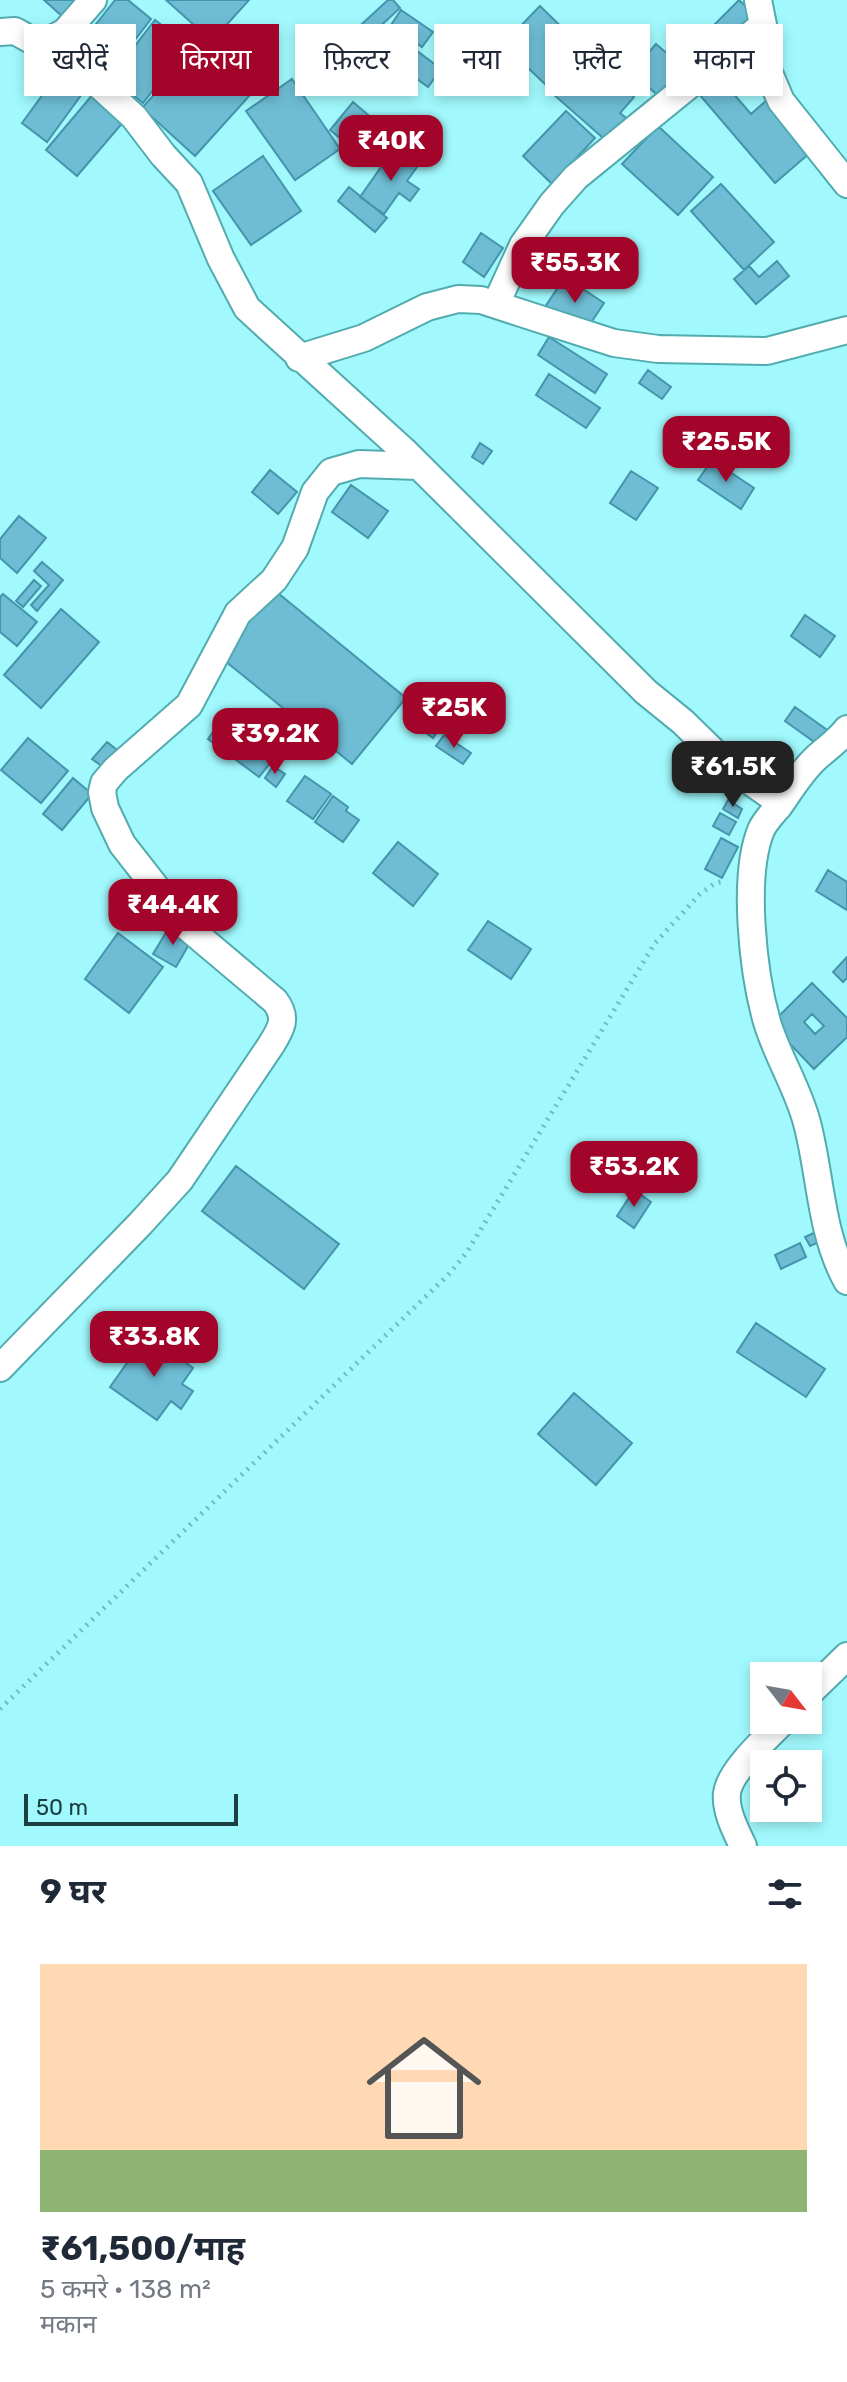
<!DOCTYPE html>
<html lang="hi">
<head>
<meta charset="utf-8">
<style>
	:root { --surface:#fff; --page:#f6f6f7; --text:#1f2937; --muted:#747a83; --accent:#a3042a }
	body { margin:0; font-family:Rubik,"Noto Sans Devanagari",sans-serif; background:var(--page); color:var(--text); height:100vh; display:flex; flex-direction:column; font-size:30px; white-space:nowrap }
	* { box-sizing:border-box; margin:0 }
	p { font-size:26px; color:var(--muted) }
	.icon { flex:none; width:44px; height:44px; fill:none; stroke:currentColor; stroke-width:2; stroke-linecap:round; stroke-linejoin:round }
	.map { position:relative; height:1846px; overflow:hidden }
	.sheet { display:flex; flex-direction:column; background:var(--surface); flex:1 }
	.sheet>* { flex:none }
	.guide { position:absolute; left:24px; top:24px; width:800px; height:72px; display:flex; gap:16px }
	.needle { width:52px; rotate:121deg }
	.controls { position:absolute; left:750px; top:1662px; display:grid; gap:16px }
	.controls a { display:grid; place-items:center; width:72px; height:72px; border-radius:0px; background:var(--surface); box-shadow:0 4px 12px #0003; font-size:40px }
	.scale { position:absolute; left:24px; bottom:20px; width:214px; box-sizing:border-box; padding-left:8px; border:4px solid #1a4041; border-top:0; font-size:22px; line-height:28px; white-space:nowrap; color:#1a4041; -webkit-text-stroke:6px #a1f9fd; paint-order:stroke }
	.price { position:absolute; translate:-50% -68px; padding:0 18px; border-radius:16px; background:var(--accent); color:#fff; font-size:26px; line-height:52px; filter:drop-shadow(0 2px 4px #0008) }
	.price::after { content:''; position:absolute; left:50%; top:48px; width:24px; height:18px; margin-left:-12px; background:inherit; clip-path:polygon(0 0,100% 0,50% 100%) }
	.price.on { background:#222; color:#fff }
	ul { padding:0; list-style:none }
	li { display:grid; align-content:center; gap:16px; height:424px; padding:0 40px }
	li span { display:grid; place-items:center; height:248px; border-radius:0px; color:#555 }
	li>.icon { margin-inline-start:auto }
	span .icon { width:144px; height:144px; fill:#fffc; stroke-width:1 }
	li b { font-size:34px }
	h2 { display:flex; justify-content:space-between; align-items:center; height:96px; padding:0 40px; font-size:34px }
	.chip { padding:0 28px; border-radius:0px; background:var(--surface); box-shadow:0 4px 12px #0003; font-size:28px; line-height:72px }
	.chip.on { background:var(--accent); color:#fff }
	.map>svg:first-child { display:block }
	.building { fill:#6ebdd5; stroke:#4495ac; stroke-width:2; fill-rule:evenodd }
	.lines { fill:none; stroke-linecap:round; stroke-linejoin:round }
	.minor-casing { stroke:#52abaf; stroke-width:30 }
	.path { stroke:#74bbbe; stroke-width:5; stroke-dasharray:2 6; stroke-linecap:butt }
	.minor { stroke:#fff; stroke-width:26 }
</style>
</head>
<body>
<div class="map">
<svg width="847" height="1846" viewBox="0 0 847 1846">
	<rect width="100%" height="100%" fill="#a1f9fd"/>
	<path class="building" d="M44 0H78L63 17Z
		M115 0H128L151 19 110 72 78 47Z
		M166 0H249L212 41Z
		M388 0H393L400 8 361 44 351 34Z
		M739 0 756 16 708 65 691 48Z
		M540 6 583 48 546 85 503 44Z
		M401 10 433 32 422 47 391 25Z
		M155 20 188 45 143 103 111 77Z
		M384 26 441 69 428 87 370 44Z
		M656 44 684 68 659 96 631 73Z
		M197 47 250 95 195 156 142 108Z
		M363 56 391 77 382 90 353 69Z
		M587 56 634 97 620 113 630 121 610 144 553 94Z
		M65 64 90 83 47 142 22 123Z
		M719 77 751 114 767 100 811 152 775 183 699 94Z
		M292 79 340 149 295 180 246 111Z
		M94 93 125 120 77 176 46 150Z
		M353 102 373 119 350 146 330 130Z
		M566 111 595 138 552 184 523 156Z
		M658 126 713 177 678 215 622 164Z
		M360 138 376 150 370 159 353 148Z
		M393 150 417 167 407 181 419 189 410 201 399 193 384 214 360 197Z
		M263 156 301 211 251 245 213 191Z
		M721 184 774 242 744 270 691 211Z
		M349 187 387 218 375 232 338 201Z
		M481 233 503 248 484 277 463 262Z
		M777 261 789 276 756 304 734 279 749 266 759 277Z
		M565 277 604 303 585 332 545 307Z
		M549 337 607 374 595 393 538 355Z
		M648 370 671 387 662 399 639 383Z
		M549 374 600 408 586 428 536 395Z
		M480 443 492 451 483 464 472 457Z
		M712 460 754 488 741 509 698 480Z
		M270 470 297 492 278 514 252 492Z
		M631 471 658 488 636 520 610 503Z
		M351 485 388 511 368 538 332 512Z
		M19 516 46 538 17 573 0 558V539Z
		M42 562 63 580 37 611 31 605 49 585 34 571Z
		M34 580 41 586 23 607 16 601Z
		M273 589 406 698 352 764 219 656Z
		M3 594 37 622 17 646 0 632V597Z
		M61 609 99 642 41 708 4 675Z
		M805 615 835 636 820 657 791 636Z
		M795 707 830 732 820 746 785 721Z
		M420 711 442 725 433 738 412 723Z
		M223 718 275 757 259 777 208 739Z
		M444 735 471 753 463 764 436 746Z
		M28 738 68 771 41 803 1 770Z
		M107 742 121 753 107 770 92 759Z
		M273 766 285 774 276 787 265 778Z
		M305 776 331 794 313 819 287 801Z
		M73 778 92 794 62 830 43 814Z
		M333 796 348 807 346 811 359 820 343 842 315 822Z
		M728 800 742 809 738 818 723 809Z
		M720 813 736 822 729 835 713 826Z
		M721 838 738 847 722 878 705 869Z
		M398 842 438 874 413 906 373 873Z
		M828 870 847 882V910L816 891Z
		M488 921 531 949 511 979 468 950Z
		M170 926 192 939 176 967 153 954Z
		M118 933 163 967 129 1013 85 979Z
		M847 957V978L843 982 833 972Z
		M812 983 847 1018V1037L814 1069 771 1024ZM812 1014 824 1026 815 1034 804 1022Z
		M236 1166 339 1244 304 1289 202 1211Z
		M634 1190 651 1202 634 1228 617 1216Z
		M822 1229 826 1239 810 1246 805 1237Z
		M800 1243 806 1257 781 1269 775 1255Z
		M756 1323 825 1369 806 1397 737 1352Z
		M147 1335 193 1368 182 1384 193 1391 181 1409 171 1401 157 1420 110 1387Z
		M574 1393 632 1443 596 1485 538 1434Z"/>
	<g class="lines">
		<defs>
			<path id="minor" d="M758 0 763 25 764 61 781 101 847 184
				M0 32 15 31 40 45 65 32 93 0
				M40 45 87 74 134 117 163 155 189 183 221 259 247 308 403 450 646 692 683 722 727 765 781 803
				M496 304 523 245 552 204 576 177 763 25
				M299 358 364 338 427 307 458 299 481 300 614 343 658 349 767 351 847 330
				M847 729C838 741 827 748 816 758 801 772 791 789 779 806 773 813 765 821 761 830 742 877 753 973 767 1022 777 1056 798 1088 807 1123 821 1176 820 1232 847 1281
				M0 1368 140 1224 180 1180 271 1045C281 1029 288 1018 275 1001L186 926 122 844 105 808 102 792 104 783 116 769 189 705 238 613 274 580 295 548 315 492 331 472 359 464 419 466
				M808 1694 847 1656
				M743 1846C736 1831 725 1811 727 1793 730 1770 768 1737 784 1720"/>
		</defs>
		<use href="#minor" class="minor-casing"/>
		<path class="path" d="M0 1709 450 1273 467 1252 655 943 700 894 715 883 726 881"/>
		<use href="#minor" class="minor"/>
	</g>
</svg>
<div class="controls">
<a><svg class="needle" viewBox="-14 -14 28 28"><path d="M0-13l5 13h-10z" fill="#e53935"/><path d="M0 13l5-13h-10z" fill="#747a83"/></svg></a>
<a><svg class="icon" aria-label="locate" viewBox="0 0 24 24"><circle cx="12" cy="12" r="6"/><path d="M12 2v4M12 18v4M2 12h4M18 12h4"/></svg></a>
</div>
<div class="scale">50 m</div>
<b class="price" style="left:391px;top:183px">₹40K</b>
<b class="price" style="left:575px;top:305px">₹55.3K</b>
<b class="price" style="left:726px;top:484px">₹25.5K</b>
<b class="price" style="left:454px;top:750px">₹25K</b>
<b class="price" style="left:275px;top:776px">₹39.2K</b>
<b class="price on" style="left:733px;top:809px">₹61.5K</b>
<b class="price" style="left:173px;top:947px">₹44.4K</b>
<b class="price" style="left:634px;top:1209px">₹53.2K</b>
<b class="price" style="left:154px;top:1379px">₹33.8K</b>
<div class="guide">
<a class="chip">खरीदें</a>
<a class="chip on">किराया</a>
<a class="chip">फ़िल्टर</a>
<a class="chip">नया</a>
<a class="chip">फ़्लैट</a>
<a class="chip">मकान</a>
</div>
</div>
<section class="sheet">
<h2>9 घर<svg class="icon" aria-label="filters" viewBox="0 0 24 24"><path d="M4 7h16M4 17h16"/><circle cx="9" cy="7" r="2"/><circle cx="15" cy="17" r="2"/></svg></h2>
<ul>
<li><span style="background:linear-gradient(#ffd9b3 75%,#8fb573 0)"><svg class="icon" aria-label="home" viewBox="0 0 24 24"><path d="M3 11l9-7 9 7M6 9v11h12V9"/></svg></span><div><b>₹61,500/माह</b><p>5 कमरे · 138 m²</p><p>मकान</p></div></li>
</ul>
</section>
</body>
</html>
